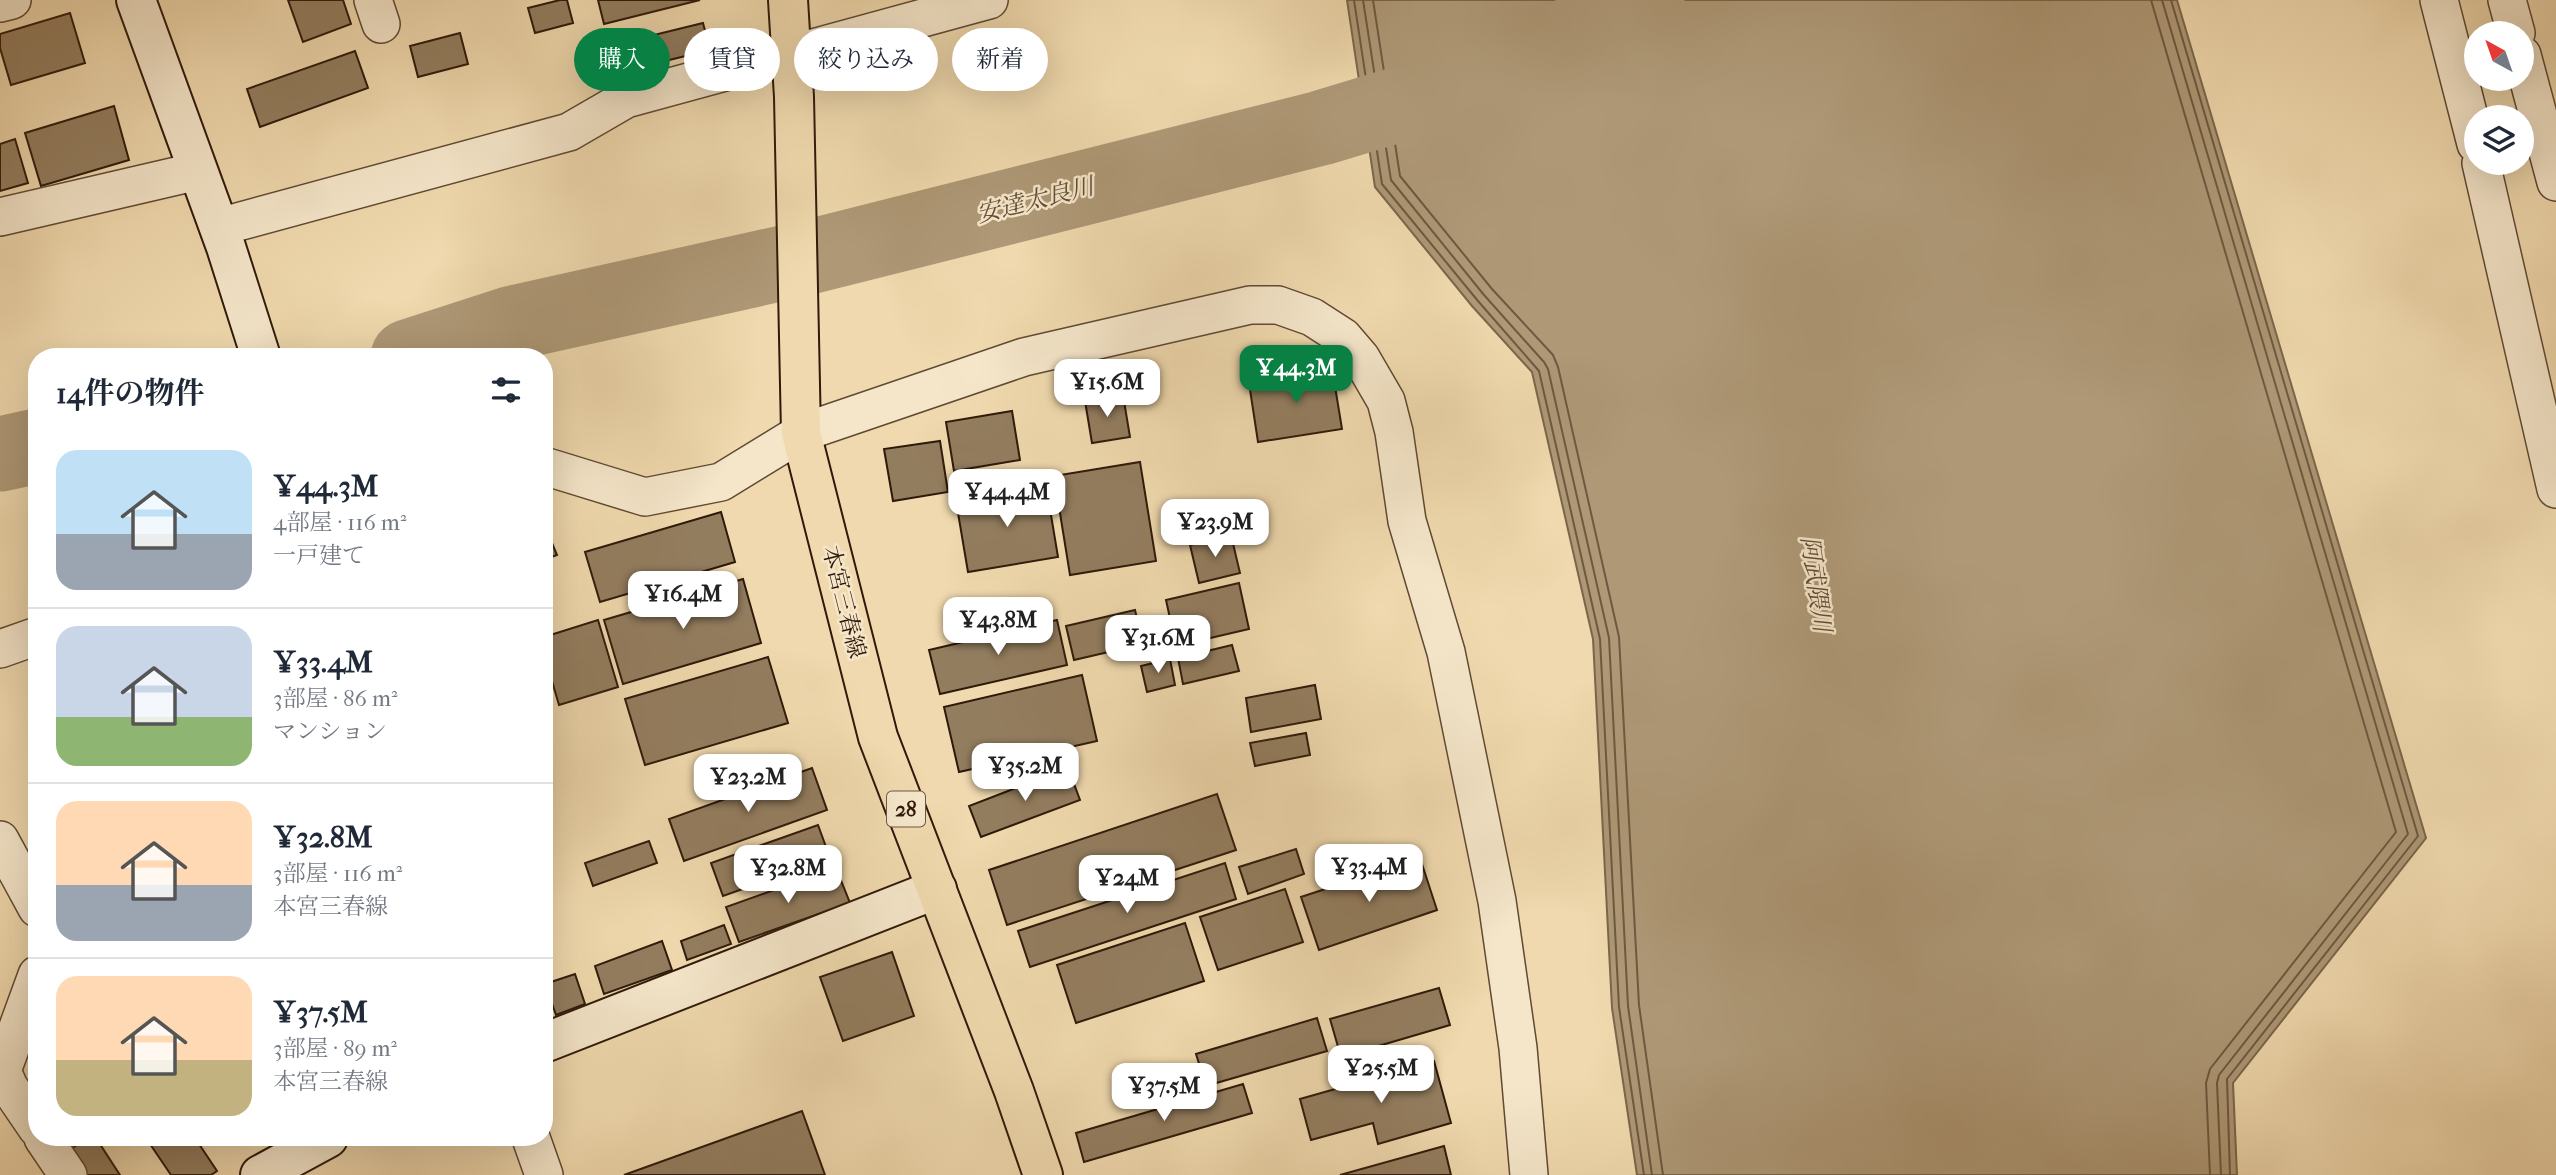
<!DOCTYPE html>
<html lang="ja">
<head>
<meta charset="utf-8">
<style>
	:root { --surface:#fff; --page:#f2f2f3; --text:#1f2937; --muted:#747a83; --line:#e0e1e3; --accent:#0b8043 }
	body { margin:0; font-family:"IM FELL French Canon","Noto Serif JP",serif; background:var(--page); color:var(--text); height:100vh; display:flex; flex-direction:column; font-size:26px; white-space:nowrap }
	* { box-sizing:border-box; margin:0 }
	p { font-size:23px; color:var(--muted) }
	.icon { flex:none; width:38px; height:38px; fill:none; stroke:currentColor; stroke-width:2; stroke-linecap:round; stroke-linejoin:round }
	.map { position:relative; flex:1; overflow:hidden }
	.side { position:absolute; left:28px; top:348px; width:525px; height:798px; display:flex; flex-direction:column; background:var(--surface); border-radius:28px; box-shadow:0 7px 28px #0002 }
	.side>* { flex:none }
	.top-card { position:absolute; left:574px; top:28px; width:665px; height:63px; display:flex; gap:14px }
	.needle { width:46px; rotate:320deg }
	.fabs { position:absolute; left:2464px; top:21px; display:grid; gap:14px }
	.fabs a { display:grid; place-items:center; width:70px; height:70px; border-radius:50%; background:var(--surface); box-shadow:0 7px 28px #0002; font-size:35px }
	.price { position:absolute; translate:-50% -60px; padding:0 16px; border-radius:14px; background:#fff; color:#222; font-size:23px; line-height:46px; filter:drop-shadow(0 2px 4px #0008) }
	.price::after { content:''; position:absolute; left:50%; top:42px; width:21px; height:16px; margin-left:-10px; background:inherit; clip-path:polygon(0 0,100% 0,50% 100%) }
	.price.active { background:var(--accent); color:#fff }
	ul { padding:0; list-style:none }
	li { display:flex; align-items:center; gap:21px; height:175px; padding:0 28px }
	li+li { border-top:2px solid var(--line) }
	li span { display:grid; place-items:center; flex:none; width:196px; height:140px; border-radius:21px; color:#555 }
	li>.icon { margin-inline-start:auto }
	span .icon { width:84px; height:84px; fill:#fffc; stroke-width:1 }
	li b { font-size:30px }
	h2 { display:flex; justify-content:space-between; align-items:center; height:84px; padding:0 28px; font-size:30px }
	.tag { padding:0 24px; border-radius:32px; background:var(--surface); box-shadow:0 7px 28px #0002; font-size:24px; line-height:63px }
	.tag.active { background:var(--accent); color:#fff }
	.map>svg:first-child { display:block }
	.water { fill:#ae9876; stroke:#7b664b; stroke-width:2 }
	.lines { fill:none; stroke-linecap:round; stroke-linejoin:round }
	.shore { stroke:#6e5940; stroke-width:2 }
	.river { stroke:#ae9876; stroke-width:75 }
	.building { fill:#937d5f; stroke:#2f1a0a; stroke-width:2 }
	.street-casing { stroke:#5f4a33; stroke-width:40 }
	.secondary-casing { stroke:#2f1a0a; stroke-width:42 }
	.primary-casing { stroke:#2f1a0a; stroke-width:42 }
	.street { stroke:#f5e6ca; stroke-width:37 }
	.secondary { stroke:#f5e6ca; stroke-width:38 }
	.primary { stroke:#f0d9ae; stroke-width:38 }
	.labels { text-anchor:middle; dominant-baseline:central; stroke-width:5; stroke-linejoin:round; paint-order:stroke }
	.shield { fill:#f5e6ca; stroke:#6a5744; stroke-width:2 }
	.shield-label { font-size:21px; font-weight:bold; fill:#2f1a0a }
	.street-label { font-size:23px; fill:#2f1a0a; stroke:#f5e6ca }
	.water-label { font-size:24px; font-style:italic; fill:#624c35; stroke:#f5e6ca }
</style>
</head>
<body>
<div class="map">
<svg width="2556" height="1175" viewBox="0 0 2556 1175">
	<rect width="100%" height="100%" fill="#f0d9ae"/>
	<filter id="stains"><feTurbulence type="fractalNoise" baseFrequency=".00286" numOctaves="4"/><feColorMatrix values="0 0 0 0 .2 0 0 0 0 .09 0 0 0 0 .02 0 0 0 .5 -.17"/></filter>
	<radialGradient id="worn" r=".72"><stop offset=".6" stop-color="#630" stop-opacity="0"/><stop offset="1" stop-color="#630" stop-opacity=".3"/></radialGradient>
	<path class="water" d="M1347 0H2177L2426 838 2233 1083 2237 1175H1637L1612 1008 1593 639 1532 372 1472 306 1375 187Z"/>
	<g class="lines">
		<path class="shore" d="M1354 0 1382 184 1478 301 1539 371 1600 639 1619 1007 1644 1175
			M1363 0 1391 180 1484 295 1544 362 1548 369 1609 638 1628 1006 1652 1175
			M1373 0 1400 176 1492 289 1553 355 1558 367 1619 637 1639 1005 1663 1175
			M2151 0 2396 832 2210 1069 2206 1083 2210 1175
			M2162 0 2408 834 2219 1075 2217 1083 2221 1175
			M2171 0 2418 836 2227 1079 2230 1175"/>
		<path class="river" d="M408 357 513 323 801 259 1321 128 1453 88 1647 0
			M0 454 37 446"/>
	</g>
	<path class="building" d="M288 0H343L351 24 303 42Z
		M560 0H567L573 23 535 33 528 8Z
		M598 0H700L604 24Z
		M70 13 85 63 11 85 0 48V34Z
		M703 23 710 50 604 76 597 49Z
		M460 33 468 64 418 77 410 46Z
		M355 51 368 88 260 127 247 89Z
		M114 106 129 160 41 186 25 133Z
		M15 139 28 183 0 191V144Z
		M1332 368 1342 429 1258 442 1249 383Z
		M1123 395 1130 437 1092 443 1085 401Z
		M1012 411 1020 460 954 471 946 422Z
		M940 441 948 492 893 501 884 449Z
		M1140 462 1156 561 1070 575 1054 476Z
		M1046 485 1058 557 968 572 956 501Z
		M721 512 735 562 600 602 585 552Z
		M544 524 557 555 544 560Z
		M1231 535 1240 573 1199 583 1190 545Z
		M743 579 761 643 623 684 604 620Z
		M1239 583 1249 629 1176 646 1166 600Z
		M1135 610 1143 644 1074 660 1066 626Z
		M598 620 618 687 559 705 544 654V637Z
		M1057 620 1067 665 940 694 929 650Z
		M1232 645 1239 671 1183 684 1178 658Z
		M768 657 788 723 645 765 625 699Z
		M1170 659 1175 685 1147 692 1141 666Z
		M1082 675 1097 741 959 772 944 707Z
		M1315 685 1321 719 1251 732 1246 698Z
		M1306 733 1310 755 1255 766 1250 743Z
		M812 768 827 810 684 861 669 819Z
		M1068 768 1080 800 981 837 969 806Z
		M1217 794 1236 850 1007 925 989 870Z
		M818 825 830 858 723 896 711 863Z
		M649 841 657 863 593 886 585 863Z
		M1296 849 1304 874 1248 894 1239 867Z
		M1420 858 1437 910 1319 950 1301 897Z
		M1225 863 1236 899 1030 967 1018 931Z
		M836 868 850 903 739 942 726 907Z
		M1285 889 1303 942 1218 970 1200 917Z
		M1185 923 1204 981 1076 1023 1057 965Z
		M724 925 731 944 687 960 681 941Z
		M662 941 672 970 604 994 595 966Z
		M892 952 914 1016 843 1041 820 977Z
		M575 974 585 1004 556 1015 545 984Z
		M1439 988 1450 1025 1341 1057 1330 1019Z
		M1317 1018 1327 1051 1206 1086 1196 1054Z
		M1434 1061 1451 1123 1378 1144 1373 1123 1311 1140 1300 1099Z
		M1243 1084 1252 1113 1084 1162 1076 1133Z
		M802 1111 825 1175H624Z
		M88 1138H96L120 1175H81L66 1152Z
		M146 1138H195L217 1171 211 1175H171Z
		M1444 1146 1451 1175H1340Z"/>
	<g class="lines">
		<defs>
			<path id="street" d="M373 0 381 24
				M2439 0 2476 144
				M2507 0 2516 33
				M0 3 12 0
				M2522 55 2556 182
				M2481 163 2556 489
				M0 217 198 171
				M219 227 569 132 626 99 989 0
				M544 466 645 497 721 482 801 433 1024 357 1250 305H1278L1312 317 1343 337 1361 358 1386 401 1394 432 1407 521 1446 652 1497 901 1518 1048 1529 1175
				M0 649 37 636
				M0 840 37 908
				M37 975 2 1071 9 1087 37 1128
				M43 1138 68 1175
				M531 1138 544 1175"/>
			<path id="secondary" d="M136 0 226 247 261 357
				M544 1043 937 889
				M260 1175 328 1138"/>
			<path id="primary" d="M788 0 794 97 801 433 878 737 1014 1091 1043 1175"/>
		</defs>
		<use href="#street" class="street-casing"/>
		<use href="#secondary" class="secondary-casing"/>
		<use href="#primary" class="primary-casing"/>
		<use href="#street" class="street"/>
		<use href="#secondary" class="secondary"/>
		<use href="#primary" class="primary"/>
	</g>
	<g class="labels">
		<rect class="shield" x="887" y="791.5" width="38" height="35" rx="5"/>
		<g class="shield-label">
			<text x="906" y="809">28</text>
		</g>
		<g class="street-label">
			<text transform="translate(844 602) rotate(76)">本宮三春線</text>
		</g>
		<g class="water-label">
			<text transform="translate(1035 200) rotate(-14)">安達太良川</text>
			<text transform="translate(1816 584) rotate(82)">阿武隈川</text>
		</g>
	</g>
	<rect width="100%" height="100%" filter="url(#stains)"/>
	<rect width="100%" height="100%" fill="url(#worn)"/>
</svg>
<div class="fabs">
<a><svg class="needle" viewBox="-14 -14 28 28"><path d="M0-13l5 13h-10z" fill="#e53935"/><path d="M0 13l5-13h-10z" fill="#747a83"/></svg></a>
<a><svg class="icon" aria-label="layers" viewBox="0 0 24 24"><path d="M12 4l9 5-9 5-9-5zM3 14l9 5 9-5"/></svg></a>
</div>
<b class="price active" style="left:1296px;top:405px">¥44.3M</b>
<b class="price" style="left:1107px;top:419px">¥15.6M</b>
<b class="price" style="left:1007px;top:529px">¥44.4M</b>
<b class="price" style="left:1215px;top:559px">¥23.9M</b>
<b class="price" style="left:683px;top:631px">¥16.4M</b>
<b class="price" style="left:998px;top:657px">¥43.8M</b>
<b class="price" style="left:1158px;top:675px">¥31.6M</b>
<b class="price" style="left:1025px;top:803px">¥35.2M</b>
<b class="price" style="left:748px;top:814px">¥23.2M</b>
<b class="price" style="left:1369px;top:904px">¥33.4M</b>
<b class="price" style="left:788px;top:905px">¥32.8M</b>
<b class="price" style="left:1127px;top:915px">¥24M</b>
<b class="price" style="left:1381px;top:1105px">¥25.5M</b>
<b class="price" style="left:1164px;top:1123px">¥37.5M</b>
<div class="top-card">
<a class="tag active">購入</a>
<a class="tag">賃貸</a>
<a class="tag">絞り込み</a>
<a class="tag">新着</a>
</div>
<section class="side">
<h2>14件の物件<svg class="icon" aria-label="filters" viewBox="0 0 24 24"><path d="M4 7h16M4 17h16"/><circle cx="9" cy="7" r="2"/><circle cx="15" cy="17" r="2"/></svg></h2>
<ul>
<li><span style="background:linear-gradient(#bfe0f5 60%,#9aa5b1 0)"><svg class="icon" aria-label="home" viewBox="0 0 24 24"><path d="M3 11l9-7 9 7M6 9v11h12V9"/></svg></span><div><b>¥44.3M</b><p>4部屋 · 116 m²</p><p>一戸建て</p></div></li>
<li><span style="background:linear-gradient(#c9d6e8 65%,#8fb573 0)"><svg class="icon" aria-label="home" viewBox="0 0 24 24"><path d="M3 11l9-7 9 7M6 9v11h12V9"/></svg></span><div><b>¥33.4M</b><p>3部屋 · 86 m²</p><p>マンション</p></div></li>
<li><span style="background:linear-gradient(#ffd9b3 60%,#9aa5b1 0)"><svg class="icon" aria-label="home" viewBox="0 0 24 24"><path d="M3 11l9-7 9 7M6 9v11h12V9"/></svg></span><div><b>¥32.8M</b><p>3部屋 · 116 m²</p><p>本宮三春線</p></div></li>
<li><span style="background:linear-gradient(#ffd9b3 60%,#c2b280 0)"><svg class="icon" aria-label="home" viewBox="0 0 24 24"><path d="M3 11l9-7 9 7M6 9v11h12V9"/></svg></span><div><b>¥37.5M</b><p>3部屋 · 89 m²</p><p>本宮三春線</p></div></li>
</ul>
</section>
</div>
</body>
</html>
